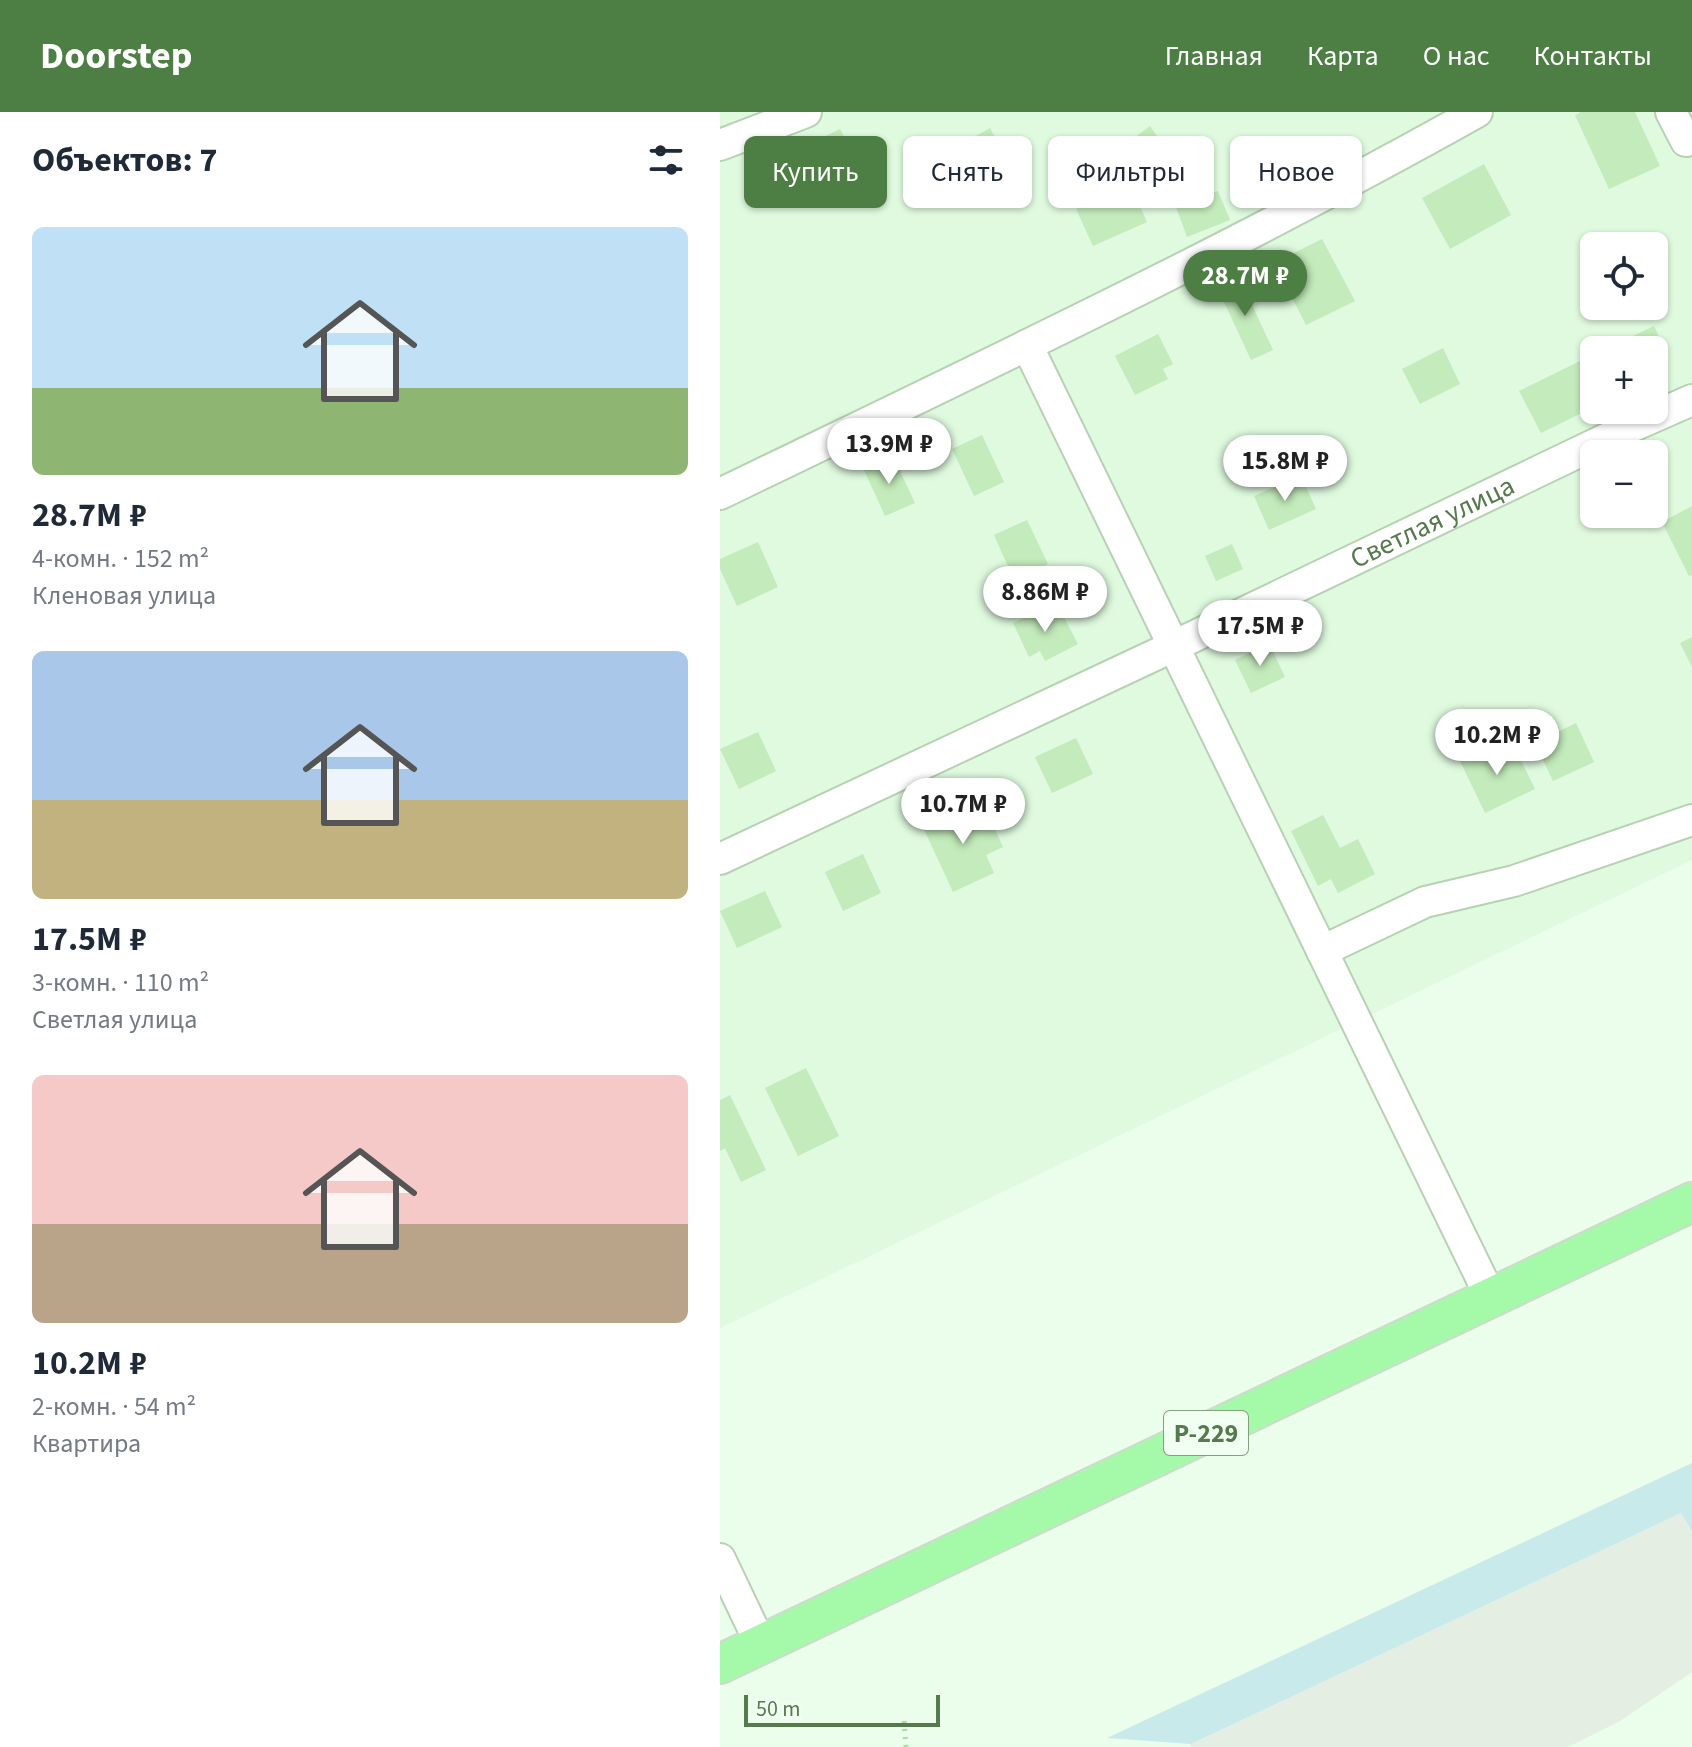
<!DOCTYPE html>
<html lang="ru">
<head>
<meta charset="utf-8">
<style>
	:root { --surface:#fff; --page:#f2f2f3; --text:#1f2937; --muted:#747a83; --accent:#4d7e43 }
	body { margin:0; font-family:"Source Sans 3",sans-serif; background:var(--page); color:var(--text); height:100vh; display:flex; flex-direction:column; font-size:30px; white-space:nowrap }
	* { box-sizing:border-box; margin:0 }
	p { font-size:26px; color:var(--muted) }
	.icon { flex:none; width:44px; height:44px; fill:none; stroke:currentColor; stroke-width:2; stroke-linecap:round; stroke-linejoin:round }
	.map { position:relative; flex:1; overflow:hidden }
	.sheet { display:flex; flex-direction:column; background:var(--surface); width:720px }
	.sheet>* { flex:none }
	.banner { position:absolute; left:24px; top:24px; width:760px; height:72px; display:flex; gap:16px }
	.fabs { position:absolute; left:860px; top:120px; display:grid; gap:16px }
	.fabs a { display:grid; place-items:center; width:88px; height:88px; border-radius:12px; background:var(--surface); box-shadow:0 2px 6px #0004; font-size:40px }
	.scale { position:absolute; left:24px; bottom:20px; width:196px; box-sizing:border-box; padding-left:8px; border:4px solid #56794d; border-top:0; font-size:22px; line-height:28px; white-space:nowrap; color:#56794d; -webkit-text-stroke:6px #f1fff2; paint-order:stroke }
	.price { position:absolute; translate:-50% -68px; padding:0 18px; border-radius:28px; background:#fff; color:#222; font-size:26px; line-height:52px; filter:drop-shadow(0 2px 4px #0008) }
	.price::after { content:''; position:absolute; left:50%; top:48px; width:24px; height:18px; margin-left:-12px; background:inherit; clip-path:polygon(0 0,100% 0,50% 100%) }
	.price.selected { background:var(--accent); color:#fff }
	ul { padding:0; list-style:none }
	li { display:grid; align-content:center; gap:16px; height:424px; padding:0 32px }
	li span { display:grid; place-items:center; height:248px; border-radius:12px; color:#555 }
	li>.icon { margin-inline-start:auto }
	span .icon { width:144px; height:144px; fill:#fffc; stroke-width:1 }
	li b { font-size:34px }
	h2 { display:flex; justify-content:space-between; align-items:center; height:96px; padding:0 32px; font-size:34px }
	.chip { padding:0 28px; border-radius:12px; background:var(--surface); box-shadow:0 2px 6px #0004; font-size:28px; line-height:72px }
	.chip.selected { background:var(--accent); color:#fff }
	header { display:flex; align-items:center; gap:48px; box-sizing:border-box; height:112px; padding:0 40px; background:var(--accent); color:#fff }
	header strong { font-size:38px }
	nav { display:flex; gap:44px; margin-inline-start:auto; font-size:28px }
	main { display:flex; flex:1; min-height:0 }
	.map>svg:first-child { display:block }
	.residential { fill:#dffadf; fill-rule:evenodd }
	.industrial { fill:#e4eee3 }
	.green { fill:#c8eaeb }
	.building { fill:#c3ebbb }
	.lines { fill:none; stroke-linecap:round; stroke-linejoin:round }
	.minor-casing { stroke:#b6d2b2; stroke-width:34 }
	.major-casing { stroke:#d0d9cd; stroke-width:42 }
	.path { stroke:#aed8a4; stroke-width:5; stroke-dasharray:2 6; stroke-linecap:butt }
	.minor { stroke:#fff; stroke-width:30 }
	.major { stroke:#a4faa9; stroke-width:38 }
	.labels { text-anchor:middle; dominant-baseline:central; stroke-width:6; stroke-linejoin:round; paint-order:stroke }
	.shield { fill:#f1fff2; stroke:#84a17e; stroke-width:2 }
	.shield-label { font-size:26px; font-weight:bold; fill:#56794d }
	.street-label { font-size:28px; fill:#56794d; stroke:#f1fff2 }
</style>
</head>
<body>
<header>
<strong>Doorstep</strong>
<nav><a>Главная</a><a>Карта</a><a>О нас</a><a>Контакты</a></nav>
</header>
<main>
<section class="sheet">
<h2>Объектов: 7<svg class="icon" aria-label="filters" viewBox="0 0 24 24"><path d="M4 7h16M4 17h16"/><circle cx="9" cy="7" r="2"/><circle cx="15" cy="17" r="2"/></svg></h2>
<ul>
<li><span style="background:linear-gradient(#bfe0f5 65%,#8fb573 0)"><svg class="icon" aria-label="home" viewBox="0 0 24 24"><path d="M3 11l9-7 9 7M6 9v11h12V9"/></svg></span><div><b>28.7M ₽</b><p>4-комн. · 152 m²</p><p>Кленовая улица</p></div></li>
<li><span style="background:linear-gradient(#a9c7e8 60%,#c2b280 0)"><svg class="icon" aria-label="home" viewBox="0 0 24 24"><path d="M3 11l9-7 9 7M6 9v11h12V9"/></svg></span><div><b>17.5M ₽</b><p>3-комн. · 110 m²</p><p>Светлая улица</p></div></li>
<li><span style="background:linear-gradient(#f6c9c9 60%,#b9a48a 0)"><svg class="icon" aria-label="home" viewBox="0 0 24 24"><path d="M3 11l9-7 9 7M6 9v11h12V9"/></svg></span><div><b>10.2M ₽</b><p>2-комн. · 54 m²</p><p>Квартира</p></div></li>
</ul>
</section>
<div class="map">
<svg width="972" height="1635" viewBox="0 0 972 1635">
	<rect width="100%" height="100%" fill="#ebfdeb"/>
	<path class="residential" d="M0 0H972V748L0 1216ZM874 134H934V194H874ZM874 238H934V298H874ZM874 342H934V402H874Z"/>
	<path class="industrial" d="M961 1401 972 1419V1560L900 1609 848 1635H470L471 1632Z"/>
	<path class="green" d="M972 1351V1419L961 1401 471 1632 387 1626Z"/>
	<path class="building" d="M861 0H915L940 54 889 77 855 3Z
		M430 14 450 43 430 57 410 29Z
		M270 16 294 61 262 79 238 34Z
		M120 17 133 43 108 55 95 29Z
		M52 39 70 73 46 85 29 50Z
		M764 52 791 103 730 137 702 86Z
		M410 72 427 110 373 134 356 97Z
		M498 79 510 108 467 125 456 95Z
		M602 127 635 189 586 213 554 151Z
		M519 165 553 238 531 248 497 175Z
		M934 214 946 240 936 245 942 257 934 260V238H898L896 232Z
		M438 222 453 252 443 257 448 267 415 283 395 244Z
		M723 236 740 272 700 292 682 257Z
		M860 249 874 278V295L821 321 799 279Z
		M262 323 284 370 254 384 232 337Z
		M173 344 195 391 165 404 144 358Z
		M581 364 596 397 549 418 534 384Z
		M972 394V463L969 464 942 410Z
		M307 408 328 452 294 468 274 423Z
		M38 430 58 475 17 494 0 457V447Z
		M512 432 523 457 496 469 485 444Z
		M339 496 358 532 325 549 320 539 309 545 293 511 322 497 325 503Z
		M972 525V555L960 531Z
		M549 531 565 565 531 581 515 548Z
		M856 611 874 650 833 669 815 631Z
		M38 620 56 659 19 677 0 637Z
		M356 626 373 662 332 681 315 645Z
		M773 634 778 644 795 636 815 677 765 701 740 649Z
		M243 694 248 704 265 696 283 735 266 743 274 761 233 780 202 713Z
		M603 703 620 736 638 727 655 762 618 781 611 767 598 774 571 719Z
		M143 742 161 781 123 799 105 760Z
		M45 779 62 815 17 836 0 799Z
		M86 956 119 1024 78 1044 45 976Z
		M10 983 46 1058 21 1070 5 1036 0 1039V988Z"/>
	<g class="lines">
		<defs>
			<g id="minor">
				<path d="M951 0 966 29"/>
				<path d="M0 33 86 0"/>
				<path d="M307 233 771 1186"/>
				<path d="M0 382C254 259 511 138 757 0"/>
				<path id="s1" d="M0 747 454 534 913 314 972 288"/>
				<path d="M602 839 705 790 794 769 972 708"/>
				<path d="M0 1447 41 1533"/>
			</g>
			<path id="major" d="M0 1552 972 1090"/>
		</defs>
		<use href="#minor" class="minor-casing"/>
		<use href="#major" class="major-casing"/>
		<path class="path" d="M184 1609 186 1635"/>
		<use href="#minor" class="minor"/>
		<use href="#major" class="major"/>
	</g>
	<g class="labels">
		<rect class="shield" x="444" y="1299" width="84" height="44" rx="6"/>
		<g class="shield-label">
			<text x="486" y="1321">Р-229</text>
		</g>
		<g class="street-label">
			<text stroke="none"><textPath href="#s1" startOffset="788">Светлая улица</textPath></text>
		</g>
	</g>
</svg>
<div class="fabs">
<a><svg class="icon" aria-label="locate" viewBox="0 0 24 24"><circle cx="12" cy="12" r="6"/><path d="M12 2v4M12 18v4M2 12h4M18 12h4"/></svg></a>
<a>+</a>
<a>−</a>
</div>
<div class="scale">50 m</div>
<b class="price selected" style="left:525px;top:206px">28.7M ₽</b>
<b class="price" style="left:169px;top:374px">13.9M ₽</b>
<b class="price" style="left:565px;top:391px">15.8M ₽</b>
<b class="price" style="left:325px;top:522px">8.86M ₽</b>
<b class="price" style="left:540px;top:556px">17.5M ₽</b>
<b class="price" style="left:777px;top:665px">10.2M ₽</b>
<b class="price" style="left:243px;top:734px">10.7M ₽</b>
<div class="banner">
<a class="chip selected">Купить</a>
<a class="chip">Снять</a>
<a class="chip">Фильтры</a>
<a class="chip">Новое</a>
</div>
</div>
</main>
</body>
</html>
